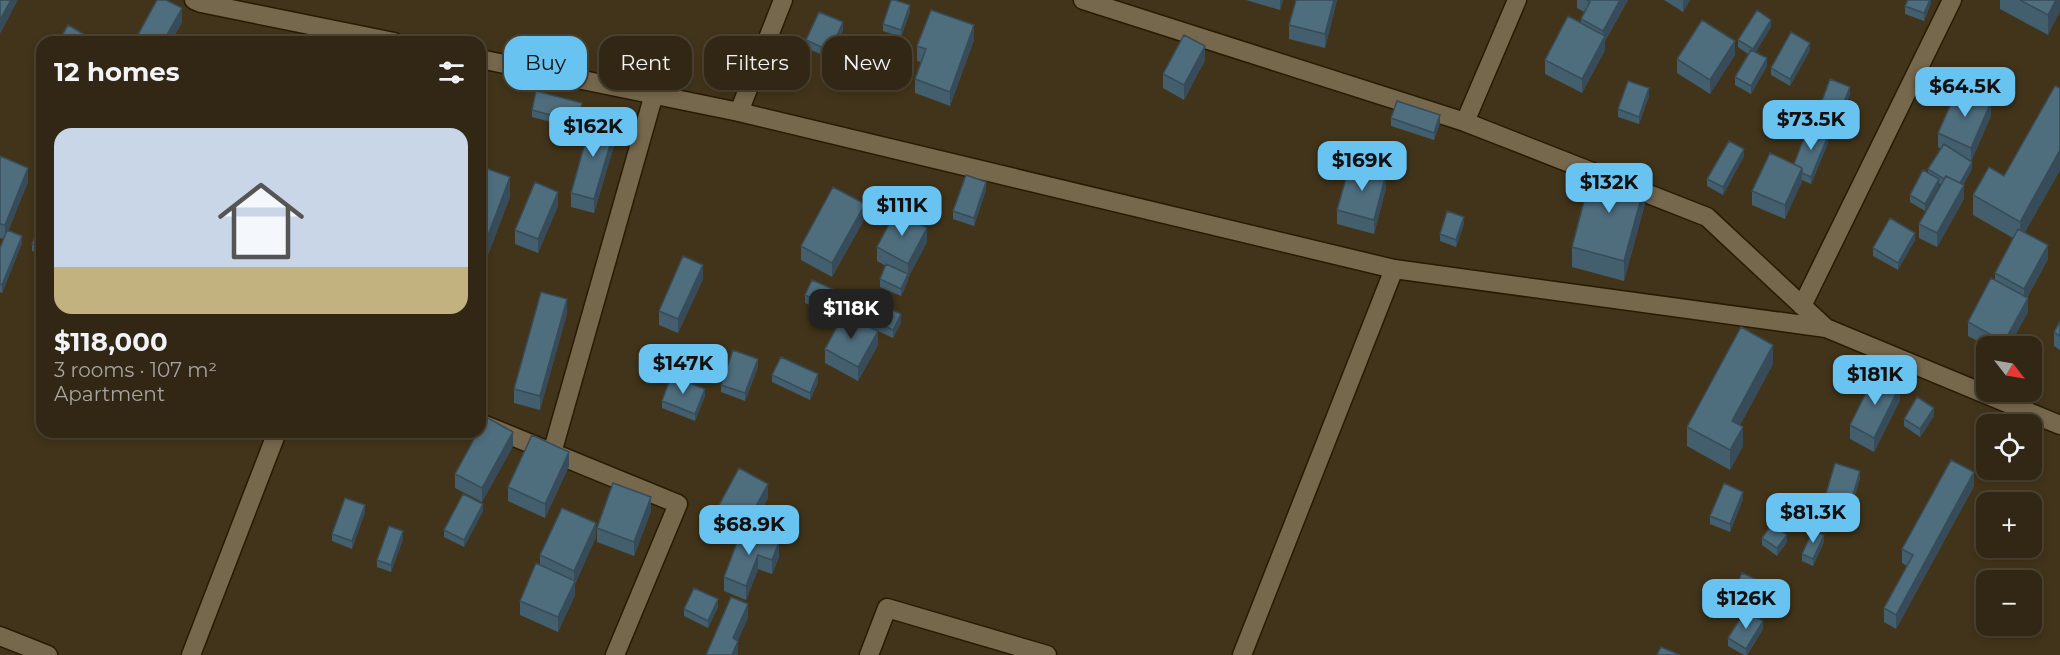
<!DOCTYPE html>
<html lang="en">
<head>
<meta charset="utf-8">
<style>
	:root { --surface:#312714; --page:#392f1d; --text:#f1f3f6; --muted:#a8a5a0; --line:#4c4434; --accent:#69c3f1 }
	body { margin:0; font-family:Montserrat,sans-serif; background:var(--page); color:var(--text); height:100vh; display:flex; flex-direction:column; font-size:22px; white-space:nowrap }
	* { box-sizing:border-box; margin:0 }
	p { font-size:20px; color:var(--muted) }
	.icon { flex:none; width:33px; height:33px; fill:none; stroke:currentColor; stroke-width:2; stroke-linecap:round; stroke-linejoin:round }
	.map { position:relative; flex:1; overflow:hidden }
	.side { position:absolute; left:36px; top:36px; width:450px; height:402px; display:flex; flex-direction:column; background:var(--surface); border-radius:18px; box-shadow:0 3px 9px #0003,0 0 0 2px var(--line) }
	.side>* { flex:none }
	.top-card { position:absolute; left:504px; top:36px; width:570px; height:54px; display:flex; gap:12px }
	.needle { width:39px; rotate:121deg }
	.buttons { position:absolute; left:1976px; top:336px; display:grid; gap:12px }
	.buttons a { display:grid; place-items:center; width:66px; height:66px; border-radius:12px; background:var(--surface); box-shadow:0 3px 9px #0003,0 0 0 2px var(--line); font-size:30px }
	.price { position:absolute; translate:-50% -51px; padding:0 14px; border-radius:12px; background:var(--accent); color:#111; font-size:20px; line-height:39px; filter:drop-shadow(0 2px 3px #0008) }
	.price::after { content:''; position:absolute; left:50%; top:36px; width:18px; height:14px; margin-left:-9px; background:inherit; clip-path:polygon(0 0,100% 0,50% 100%) }
	.price.selected { background:#222; color:#fff }
	ul { padding:0; list-style:none }
	li { display:grid; align-content:center; gap:12px; height:318px; padding:0 18px }
	li+li { border-top:2px solid var(--line) }
	li span { display:grid; place-items:center; height:186px; border-radius:18px; color:#555 }
	li>.icon { margin-inline-start:auto }
	span .icon { width:108px; height:108px; fill:#fffc; stroke-width:1 }
	li b { font-size:26px }
	h2 { display:flex; justify-content:space-between; align-items:center; height:72px; padding:0 18px; font-size:26px }
	.chip { padding:0 21px; border-radius:18px; background:var(--surface); box-shadow:0 3px 9px #0003,0 0 0 2px var(--line); font-size:21px; line-height:54px }
	.chip.selected { background:var(--accent); color:#111 }
	.map>svg:first-child { display:block }
	.lines { fill:none; stroke-linecap:round; stroke-linejoin:round }
	.minor-casing { stroke:#271b02; stroke-width:21 }
	.minor { stroke:#76684d; stroke-width:18 }
	.wall { fill:#435e6c }
	.shaded-wall { fill:#374c58 }
	.building { fill:#4e6d7d; stroke:#374c58; stroke-width:1.5 }
</style>
</head>
<body>
<div class="map">
<svg width="2060" height="655" viewBox="0 0 2060 655">
	<rect width="100%" height="100%" fill="#41341a"/>
	<g class="lines">
		<defs>
			<path id="minor" d="M194 0 201 3 394 42
				M1083 0 1465 122 1707 217 1826 328
				M480 59 739 112 1394 269 1826 328 2060 425
				M739 112 783 0
				M1465 122 1517 0
				M1802 306 1952 0
				M480 423 678 504 615 655
				M552 453 654 94
				M0 636 48 655
				M191 655 277 432
				M869 655 887 608 1047 655
				M1242 655 1394 269"/>
		</defs>
		<use href="#minor" class="minor-casing"/>
		<use href="#minor" class="minor"/>
	</g>
	<path class="wall" d="M1246 0H1283L1280 10Z
		M1337 0 1325 48 1289 39V25Z
		M1577 0H1628L1605 41V50L1582 93 1545 74V60L1581 23V19L1584 12 1577 8Z
		M1664 0H1690L1683 12Z
		M1931 0V3L1924 21 1905 14V6Z
		M2000 0H2060L2048 35 2000 9Z
		M910 12 901 37 883 31V24Z
		M1771 27 1755 52 1767 66 1751 94 1735 85V77L1748 54 1738 47V40Z
		M843 30 830 58 806 48V40Z
		M974 40 950 106 915 93V79L921 62 917 61V46Z
		M1810 50 1790 86 1771 75V68Z
		M1735 55 1710 94 1677 73V59Z
		M1205 60 1184 100 1163 88V74Z
		M1850 94 1835 132 1816 124V117Z
		M1649 96 1639 124 1618 117V109Z
		M532 110 582 111 577 129 532 117Z
		M1991 116 1971 161 1972 169 1963 185 1964 199 1937 247 1919 238V224L1941 185 1939 183V186L1925 211 1910 202V195L1928 173V169L1941 149 1938 147V133Z
		M1391 118 1440 123 1434 140 1391 126Z
		M616 139 594 213 571 207V193Z
		M1828 143 1811 184 1802 180 1785 219 1752 205V191Z
		M0 156 28 182 8 230 22 243 2 293 0 292V248L4 239 0 238Z
		M1744 156 1723 195 1707 186V179Z
		M480 166 510 197 484 265 480 264Z
		M2060 170 2025 232 2048 259 2027 298 2028 312 2009 346H1987L1968 336V322L1995 280V273L2013 238 1973 215V195L2004 176Z
		M1386 188 1374 234 1337 224V210Z
		M986 190 974 226 953 219V211Z
		M1646 200 1624 281 1572 267V247Z
		M558 206 538 253 515 244V230Z
		M865 218 832 277 801 260V246Z
		M1464 224 1456 247 1440 241V234Z
		M42 225V255L32 251V244Z
		M1915 240 1898 270 1873 256V248Z
		M927 242 908 278V281L901 296 880 287V279L886 266 877 261V247Z
		M703 279 678 333 659 325V311Z
		M805 295 837 299 829 314 805 303Z
		M567 313 540 410 514 403V389Z
		M869 319 901 322 893 338 869 327Z
		M2060 322V350L2054 346V332Z
		M878 345 858 381 825 363V349Z
		M1773 364 1740 425 1743 446 1730 470 1687 446V427Z
		M758 367 745 401 721 392V385Z
		M772 375 818 382 810 400 772 382Z
		M705 396 695 421 662 408V401Z
		M1900 400 1874 452 1850 439V425Z
		M1934 416 1920 437 1904 426V419Z
		M513 446 482 502 455 488V474Z
		M569 466 545 518 508 501V487Z
		M1860 478 1851 509 1826 502V494Z
		M1974 486 1896 629 1884 622V608L1907 566 1902 563V549Z
		M768 498 750 532 779 557 772 574 758 569 746 600 724 591V577L740 536 717 523V509Z
		M1743 499 1730 532 1710 524V516Z
		M483 511 464 547 444 537V530Z
		M651 511 634 556 597 542V528Z
		M365 512 352 549 332 541V534Z
		M596 537 575 584V595L558 632 520 615V601L540 565V555Z
		M1762 538 1787 542 1777 556 1762 545Z
		M403 539 391 572 377 567V560Z
		M1824 542 1813 566 1802 561V554Z
		M1760 588 1752 605 1734 598V590Z
		M718 607 708 628 684 616V609Z
		M1763 629 1747 655H1744L1728 646V638Z"/>
	<path class="shaded-wall" d="M11 0H18L0 34V20Z
		M1280 0H1283L1280 10Z
		M1334 0H1337L1325 48V34Z
		M1620 0H1628L1605 41V50L1582 93V79L1603 41V31Z
		M1683 0H1690L1683 12Z
		M1930 0H1931V3L1924 21V13Z
		M2056 0H2060V12L2048 35V15Z
		M910 5V12L901 37V30Z
		M182 8V23L171 42H163Z
		M1771 20V27L1753 57V49Z
		M843 22V30L830 58V51Z
		M974 25V40L950 106V92Z
		M1735 41V55L1710 94V80Z
		M1810 43V50L1790 86V79Z
		M1205 46V60L1184 100V85Z
		M1767 58V66L1751 94V86Z
		M1850 87V94L1835 132V125Z
		M1649 88V96L1639 124V117Z
		M1991 102V116L1971 162V148Z
		M582 103V111L577 129V122Z
		M1440 115V123L1434 140V133Z
		M616 125V139L594 213V199Z
		M1828 136V143L1811 184V177Z
		M1744 149V156L1723 195V187Z
		M2060 150V170L2020 241V222Z
		M1972 162V169L1957 194V187Z
		M28 168V182L5 240V225Z
		M1802 168V182L1785 219V205Z
		M1386 174V188L1374 234V220Z
		M510 177V197L484 265V246Z
		M1939 179V186L1925 211V204Z
		M1646 180V200L1624 281V261Z
		M986 182V190L974 226V218Z
		M1964 185V199L1937 247V233Z
		M558 192V206L538 253V239Z
		M865 204V218L832 277V263Z
		M1464 217V224L1456 247V240Z
		M927 228V242L908 278V264Z
		M1915 233V240L1898 270V263Z
		M22 236V243L2 293V285Z
		M2048 245V259L2024 303V289Z
		M703 265V279L678 333V319Z
		M908 274V281L901 296V289Z
		M837 291V299L829 314V306Z
		M2028 298V312L2009 346H2004V342Z
		M567 299V313L540 410V396Z
		M901 314V322L893 338V330Z
		M878 331V345L858 381V367Z
		M1773 345V364L1732 440V421Z
		M758 359V367L745 401V393Z
		M818 374V382L810 400V393Z
		M1900 386V400L1874 452V438Z
		M705 389V396L695 421V414Z
		M1934 408V416L1920 437V429Z
		M1743 427V446L1730 470V450Z
		M513 432V446L482 502V488Z
		M569 452V466L545 518V504Z
		M1860 471V478L1851 509V502Z
		M1974 472V486L1896 629V615Z
		M768 484V498L746 539V525Z
		M1743 492V499L1730 532V524Z
		M651 497V511L634 556V542Z
		M483 504V511L464 547V540Z
		M365 505V512L352 549V541Z
		M596 523V537L575 584V595L558 632V617L574 581V571Z
		M403 531V539L391 572V565Z
		M1787 535V542L1777 556V548Z
		M1824 535V542L1813 566V559Z
		M779 542V557L772 574V560Z
		M758 555V569L746 600V586Z
		M1760 581V588L1752 605V598Z
		M718 599V607L708 628V621Z
		M748 604V618L733 652V638Z
		M1763 621V629L1746 655V649Z
		M738 641V655H732Z"/>
	<path class="building" d="M0 0H11L0 20Z
		M157 0H166L182 8 163 42H134Z
		M891 0H895L910 5 901 30 883 24Z
		M1296 0H1334L1325 34 1289 25Z
		M1587 0H1620L1603 31 1581 19 1590 2Z
		M1908 0H1930L1924 13 1905 6Z
		M2020 0H2056L2048 15Z
		M931 10 974 25 950 92 915 79 926 49 917 46Z
		M1757 10 1771 20 1753 49 1738 40Z
		M819 12 843 22 830 51 806 40Z
		M1568 16 1605 36 1582 79 1545 60Z
		M1702 20 1735 41 1710 80 1677 59Z
		M68 25 97 42H58Z
		M1791 32 1810 43 1790 79 1771 68Z
		M1184 35 1205 46 1184 85 1163 74Z
		M1751 50 1767 58 1751 86 1735 77Z
		M1830 79 1850 87 1835 125 1816 117Z
		M1628 81 1649 88 1639 117 1618 109Z
		M2055 86 2060 88V150L2020 222 1973 195 1989 167 2004 176Z
		M1958 88 1991 102 1971 148 1938 133Z
		M536 91 582 103 577 122 532 110Z
		M1397 101 1440 115 1434 133 1391 118Z
		M592 118 616 125 594 199 571 193Z
		M1808 128 1828 136 1811 177 1802 173V168L1794 164Z
		M1729 141 1744 149 1723 187 1707 179Z
		M1944 144 1972 162 1960 183 1946 176 1944 179 1928 169Z
		M1770 153 1802 168 1785 205 1752 191Z
		M0 156 28 168 5 225 0 224Z
		M1350 164 1386 174 1374 220 1337 210Z
		M480 166 510 177 484 246 480 244Z
		M1593 167 1646 180 1624 261 1572 247Z
		M1923 170 1939 179 1925 204 1910 195Z
		M966 175 986 182 974 218 953 211Z
		M1946 176 1964 185 1937 233 1919 224Z
		M535 182 558 192 538 239 515 230Z
		M833 187 865 204 832 263 801 246Z
		M896 211 927 228 908 264 877 247Z
		M1447 211 1464 217 1456 240 1440 234Z
		M1890 218 1915 233 1898 263 1873 248Z
		M40 224 42 225V248L32 244Z
		M2018 229 2048 245 2024 289 1995 273Z
		M7 230 22 236 2 285 0 284V248Z
		M683 256 703 265 678 319 659 311Z
		M886 264 908 274 901 289 880 279Z
		M1991 278 2028 298 2004 342 1968 322Z
		M812 280 837 291 829 306 805 295Z
		M541 292 567 299 540 396 514 389Z
		M877 303 901 314 893 330 869 319Z
		M844 314 878 331 858 367 825 349Z
		M2060 322V336L2054 332Z
		M1741 327 1773 345 1732 421 1743 427 1730 450 1687 427Z
		M733 350 758 359 745 393 721 385Z
		M781 357 818 374 810 393 772 375Z
		M1876 373 1900 386 1874 438 1850 425Z
		M671 376 705 389 695 414 662 401Z
		M1917 397 1934 408 1920 429 1904 419Z
		M486 417 513 432 482 488 455 474 478 432H480V428Z
		M532 435 569 452 545 504 508 487Z
		M1951 460 1974 472 1896 615 1884 608 1913 555 1902 549Z
		M1835 463 1860 471 1851 502 1826 494Z
		M739 468 768 484 746 525 717 509Z
		M613 483 651 497 634 542 597 528Z
		M1724 483 1743 492 1730 524 1710 516Z
		M463 494 483 504 464 540 444 530Z
		M345 498 365 505 352 541 332 534Z
		M562 508 596 523 574 571 540 555Z
		M1772 524 1787 535 1777 548 1762 538Z
		M389 526 403 531 391 565 377 560Z
		M742 529 779 542 772 560 758 555 746 586 724 577Z
		M1813 530 1824 535 1813 559 1802 554Z
		M536 563 575 581 558 617 520 601Z
		M1742 573 1760 581 1752 598 1734 590Z
		M694 588 718 599 708 621 684 609Z
		M731 597 748 604 733 638 738 641 732 655H706Z
		M1745 611 1763 621 1746 649 1728 638Z
		M1661 647 1680 655H1657Z"/>
</svg>
<div class="buttons">
<a><svg class="needle" viewBox="-14 -14 28 28"><path d="M0-13l5 13h-10z" fill="#e53935"/><path d="M0 13l5-13h-10z" fill="#a8a5a0"/></svg></a>
<a><svg class="icon" aria-label="locate" viewBox="0 0 24 24"><circle cx="12" cy="12" r="6"/><path d="M12 2v4M12 18v4M2 12h4M18 12h4"/></svg></a>
<a>+</a>
<a>−</a>
</div>
<b class="price" style="left:1965px;top:118px">$64.5K</b>
<b class="price" style="left:1811px;top:151px">$73.5K</b>
<b class="price" style="left:593px;top:158px">$162K</b>
<b class="price" style="left:1362px;top:192px">$169K</b>
<b class="price" style="left:1609px;top:214px">$132K</b>
<b class="price" style="left:902px;top:237px">$111K</b>
<b class="price selected" style="left:851px;top:340px">$118K</b>
<b class="price" style="left:683px;top:395px">$147K</b>
<b class="price" style="left:1875px;top:406px">$181K</b>
<b class="price" style="left:1813px;top:544px">$81.3K</b>
<b class="price" style="left:749px;top:556px">$68.9K</b>
<b class="price" style="left:1746px;top:630px">$126K</b>
<div class="top-card">
<a class="chip selected">Buy</a>
<a class="chip">Rent</a>
<a class="chip">Filters</a>
<a class="chip">New</a>
</div>
<section class="side">
<h2>12 homes<svg class="icon" aria-label="filters" viewBox="0 0 24 24"><path d="M4 7h16M4 17h16"/><circle cx="9" cy="7" r="2"/><circle cx="15" cy="17" r="2"/></svg></h2>
<ul>
<li><span style="background:linear-gradient(#c9d6e8 75%,#c2b280 0)"><svg class="icon" aria-label="home" viewBox="0 0 24 24"><path d="M3 11l9-7 9 7M6 9v11h12V9"/></svg></span><div><b>$118,000</b><p>3 rooms · 107 m²</p><p>Apartment</p></div></li>
</ul>
</section>
</div>
</body>
</html>
